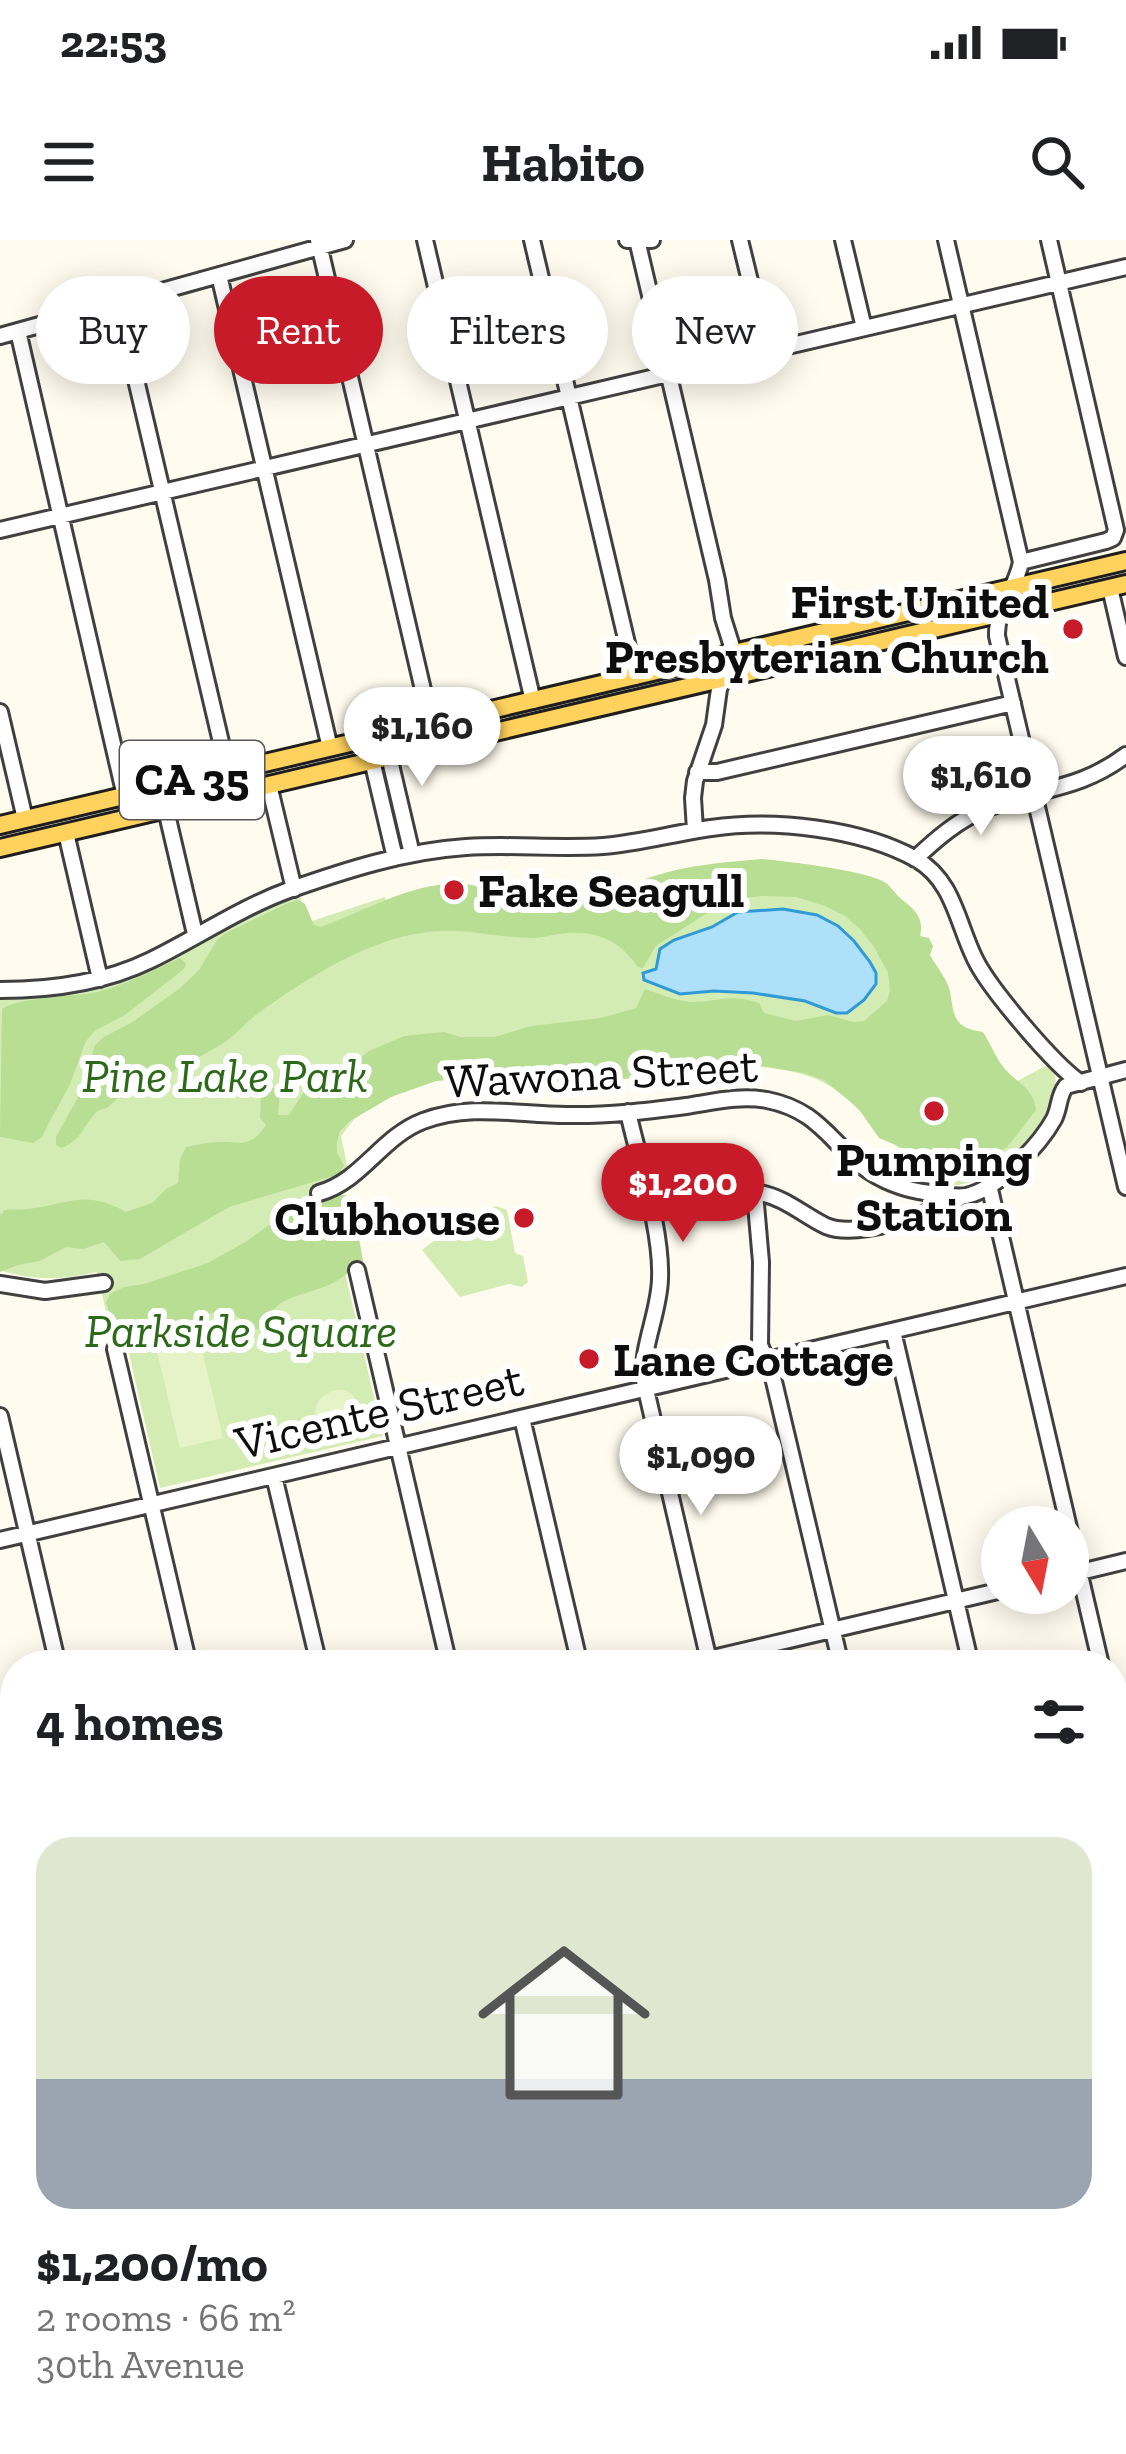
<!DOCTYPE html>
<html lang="en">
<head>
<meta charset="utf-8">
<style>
	:root { --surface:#fff; --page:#f2f2f2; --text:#202124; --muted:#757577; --accent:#c71b29 }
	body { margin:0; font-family:"Zilla Slab",serif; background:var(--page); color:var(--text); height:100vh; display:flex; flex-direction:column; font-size:45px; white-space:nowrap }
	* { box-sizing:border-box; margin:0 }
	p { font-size:39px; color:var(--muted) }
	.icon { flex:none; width:66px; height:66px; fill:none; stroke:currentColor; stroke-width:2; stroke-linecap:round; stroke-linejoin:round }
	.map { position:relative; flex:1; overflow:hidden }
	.drawer { position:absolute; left:0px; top:1410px; width:1128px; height:804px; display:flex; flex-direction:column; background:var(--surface); border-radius:48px 48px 0 0; box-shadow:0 6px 30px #0003 }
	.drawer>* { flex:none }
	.banner { position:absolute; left:36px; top:36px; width:1056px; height:108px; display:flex; gap:24px }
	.needle { width:78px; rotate:170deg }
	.tools { position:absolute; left:981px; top:1266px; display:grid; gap:24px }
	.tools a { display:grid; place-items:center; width:108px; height:108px; border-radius:50%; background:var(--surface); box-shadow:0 6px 30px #0003; font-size:60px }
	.price { position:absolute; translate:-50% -102px; padding:0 27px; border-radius:42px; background:#fff; color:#222; font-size:39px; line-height:78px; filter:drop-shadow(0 3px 6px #0008) }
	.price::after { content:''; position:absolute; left:50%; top:72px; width:36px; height:27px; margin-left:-18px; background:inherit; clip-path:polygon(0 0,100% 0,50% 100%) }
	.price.selected { background:var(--accent); color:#fff }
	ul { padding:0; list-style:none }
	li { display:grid; align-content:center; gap:24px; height:636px; padding:0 36px }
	li span { display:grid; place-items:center; height:372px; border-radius:36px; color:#555 }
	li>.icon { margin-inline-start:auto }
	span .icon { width:216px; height:216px; fill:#fffc; stroke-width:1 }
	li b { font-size:51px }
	h2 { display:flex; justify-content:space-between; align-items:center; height:144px; padding:0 36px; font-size:51px }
	.chip { padding:0 42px; border-radius:54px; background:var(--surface); box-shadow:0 6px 30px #0003; font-size:42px; line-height:108px }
	.chip.selected { background:var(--accent); color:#fff }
	.status { display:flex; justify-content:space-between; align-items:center; height:84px; padding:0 60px; background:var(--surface); direction:ltr }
	.status svg { height:33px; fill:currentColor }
	header { display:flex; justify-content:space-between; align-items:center; height:156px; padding:0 36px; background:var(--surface); font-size:54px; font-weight:800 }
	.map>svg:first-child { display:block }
	.green { fill:#d3ecb4 }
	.forest { fill:#b7de92 }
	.pitch { fill:#e5f3c7 }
	.water { fill:#aee0fa; stroke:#309ad7; stroke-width:3 }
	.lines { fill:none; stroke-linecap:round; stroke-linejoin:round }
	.minor-casing { stroke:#404040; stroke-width:20 }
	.major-casing { stroke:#1e1e1e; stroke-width:22 }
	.minor { stroke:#fff; stroke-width:14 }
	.major { stroke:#ffd25e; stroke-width:16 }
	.tram { stroke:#c71b29; stroke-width:3 }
	.poi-dot { fill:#c71b29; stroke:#fff; stroke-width:4.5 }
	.labels { text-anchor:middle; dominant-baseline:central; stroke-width:12; stroke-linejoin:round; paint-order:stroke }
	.shield { fill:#fff; stroke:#565656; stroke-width:3 }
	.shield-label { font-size:45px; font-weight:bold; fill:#0d0d0d }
	.poi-label { font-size:48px; font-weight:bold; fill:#0d0d0d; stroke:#fff; text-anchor:end }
	.street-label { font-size:48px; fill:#0d0d0d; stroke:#fff }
	.park-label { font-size:48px; font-style:italic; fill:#2c6a19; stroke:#fff }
</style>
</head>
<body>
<div class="status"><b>22:53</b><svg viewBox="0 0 49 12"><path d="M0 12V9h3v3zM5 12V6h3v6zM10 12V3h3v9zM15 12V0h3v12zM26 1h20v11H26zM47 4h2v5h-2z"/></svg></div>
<header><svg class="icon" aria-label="menu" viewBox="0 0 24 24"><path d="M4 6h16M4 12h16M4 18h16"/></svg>Habito<svg class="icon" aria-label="search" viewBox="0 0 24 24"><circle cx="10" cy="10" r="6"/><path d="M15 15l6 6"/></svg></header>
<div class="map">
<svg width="1126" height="2214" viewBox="0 0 1126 2214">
	<rect width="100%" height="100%" fill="#fffbee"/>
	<path class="green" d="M724 644 840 659 1010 845 1049 824C1059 837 1056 843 1051 858 1040 896 1009 931 970 942 946 950 920 946 897 938L906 921 904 912 876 890 877 888C863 875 849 859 833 848 804 829 761 826 728 825L726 821 705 825V829L685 832V836C652 836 618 840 584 841 566 842 551 844 534 838L433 834 358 874 341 896 348 930 324 942 383 1196 160 1248 127 1105 114 1107 97 1032C63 1040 33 1041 0 1030V757C63 761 126 745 181 714 200 703 218 688 238 679 258 670 279 664 300 657L309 682 385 657 391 680 605 665Z
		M496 966 507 970 515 1013 523 1016 528 1042 522 1047 509 1044 460 1057 422 1010 461 980Z
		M15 1885V2139L0 2143V1888Z"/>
	<path class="forest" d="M762 619C785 621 870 631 886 643 889 645 897 655 899 657 912 668 925 676 920 696L929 698 933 706 930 715C936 726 947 739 950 751 954 774 952 788 983 792 991 804 996 819 1005 829 1019 845 1033 847 1036 870L1008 906 999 912 952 919 922 931 910 930 905 909 879 898 858 868 824 840 804 833 731 821 705 823 669 838 533 840 496 837 436 841 391 857 350 881 340 891 337 902V913L344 925 340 933 330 937 229 967 140 1019 120 1021 104 1002 83 1009 66 1007 40 1021 18 1025 0 1032V973L2 975 4 970C15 969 25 970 35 968 74 961 89 951 126 972L152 963 166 949 178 943 180 919 186 907C197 905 208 902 219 902 242 902 251 908 266 885L260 878 261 854 273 848 280 852 278 875H289L307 847 346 829 369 811 404 796 444 792 460 797H495L531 786 601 778 636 768 645 749C661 754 674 761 692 762 720 762 728 753 759 763L764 773 796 781 828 775 853 782 864 781 887 761 890 750 888 733 874 707 859 688 845 676 825 666 796 657 762 656 744 658 704 675 656 706 643 728 638 727C619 699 593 689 559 694 550 695 542 698 532 698 502 698 467 689 440 691 374 694 309 737 257 774 245 783 235 796 222 804 195 820 167 833 141 849L131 846C123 852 116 861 108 867 105 869 101 869 98 871 83 883 86 897 62 908L56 905V897L82 850 95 805 104 797 131 783 179 749 199 730 217 700 226 693 288 663 298 660 305 664 314 685 320 687C383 665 444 620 510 659L526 655 536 645C548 649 560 657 571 660 604 666 622 647 651 637 687 625 725 622 762 619Z
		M179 718 186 723 184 729 125 775 96 790 86 801 70 844 41 898 33 903 0 897 2 769C17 757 74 757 97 752 126 745 152 731 179 718Z
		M337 954 348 956 353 964 363 1021C354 1027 347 1035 338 1040 311 1057 272 1052 264 1088L255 1090C232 1073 230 1064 200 1078 191 1093 191 1102 172 1104L159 1089C128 1100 116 1093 106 1063L110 1054 124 1047 144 1044 208 1023 247 1001 287 972Z"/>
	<path class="pitch" d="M200 1102 223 1198 180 1208 157 1112Z
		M335 1150H345L353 1155 361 1183 358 1189 332 1197C310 1182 308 1160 335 1150Z"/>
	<path class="water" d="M783 669 817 675 838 686 854 701 870 722 876 733V744L864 760 847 773H836L805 761 753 753 714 751 680 754 644 740 643 733 656 729 660 709 674 700 712 687 738 672Z"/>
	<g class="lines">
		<defs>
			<path id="minor" d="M318 0 431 484
				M425 0 533 461
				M532 0 635 437
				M627 0H652
				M637 0 717 340 723 378 734 413 719 449 714 485 695 541 693 558 695 590
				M740 0 767 111
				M843 0 864 88
				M946 0 1021 322C1016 349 996 368 997 396L1126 947
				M219 35 330 508
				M118 63 228 532
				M18 91 130 578
				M0 96 345 0
				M0 290 1126 27
				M1021 322 1106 301 1113 298 1116 290 1049 0
				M1110 348 1126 417
				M0 472 25 579
				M384 495 412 614
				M367 499 395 618
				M697 532H717L1013 463
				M269 545 294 649
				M166 570 195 694
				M66 593 100 739
				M915 619C936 599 958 580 985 569 1037 547 1077 552 1126 515
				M0 750C52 750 104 743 151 720 198 697 240 668 289 650 346 630 405 611 466 607 512 604 557 609 603 606 640 603 675 593 711 588 773 579 860 588 916 619 954 641 957 683 975 719 989 748 1054 825 1081 843
				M628 872C639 922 662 989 660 1039 659 1074 641 1106 644 1141L710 1425
				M989 945 1101 1425
				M319 953C362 941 381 897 423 881 471 863 518 875 567 875 607 876 647 871 686 866 713 862 740 855 767 860 817 870 828 899 863 927 883 942 906 950 930 953 942 955 955 958 966 956 998 949 1039 906 1054 879 1060 867 1058 856 1066 846L1126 830
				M755 953 761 1022 760 1105 772 1133 841 1425
				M651 971C684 963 725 947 760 953 786 958 803 975 826 986 856 999 932 974 960 958
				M357 1030 449 1425
				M0 1044 45 1051 104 1043
				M893 1091 971 1425
				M115 1109 189 1425
				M0 1176 58 1425
				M522 1178 580 1425
				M274 1236 319 1425
				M0 1300 1126 1036
				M1068 1335 1126 1321
				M683 1425 1002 1350
				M1113 1476 1126 1531
				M0 1585 15 1581
				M1113 1610 1126 1607
				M0 1733 15 1797
				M0 1871 15 1868
				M1113 1896 1126 1893
				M1113 2031 1126 2087
				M0 2156 15 2153
				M1113 2182 1126 2179
				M109 2199 113 2214
				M240 2199 243 2214
				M370 2199 374 2214
				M500 2199 503 2214
				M631 2199 635 2214
				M761 2199 765 2214
				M891 2199 895 2214
				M976 2214 1040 2199"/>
			<path id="major" d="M0 585 1126 321
				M0 608 1126 344"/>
		</defs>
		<use href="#minor" class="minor-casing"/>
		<use href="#major" class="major-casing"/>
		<use href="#minor" class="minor"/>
		<use href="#major" class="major"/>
		<path class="tram" d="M1113 1608 1126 1605
			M0 1869 15 1865"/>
	</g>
	<g class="poi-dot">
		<circle cx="1073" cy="389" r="12"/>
		<circle cx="454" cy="650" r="12"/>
		<circle cx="934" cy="871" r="12"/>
		<circle cx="524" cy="978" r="12"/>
		<circle cx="589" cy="1119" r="12"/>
	</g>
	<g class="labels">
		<rect class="shield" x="120" y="501" width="144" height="78" rx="9"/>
		<g class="shield-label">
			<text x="192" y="540">CA 35</text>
		</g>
		<g class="poi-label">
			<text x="1049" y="361">First United<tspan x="1049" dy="55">Presbyterian Church</tspan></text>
			<text x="478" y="650" text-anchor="start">Fake Seagull</text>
			<text x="934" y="919" text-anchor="middle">Pumping<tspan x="934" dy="55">Station</tspan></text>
			<text x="500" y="978">Clubhouse</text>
			<text x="613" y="1119" text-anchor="start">Lane Cottage</text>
		</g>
		<g class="street-label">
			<text transform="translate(601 833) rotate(-3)">Wawona Street</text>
			<text transform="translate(379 1171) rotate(-13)">Vicente Street</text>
		</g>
		<g class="park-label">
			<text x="225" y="835">Pine Lake Park</text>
			<text x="241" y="1090">Parkside Square</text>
		</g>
	</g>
</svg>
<div class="tools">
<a><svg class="needle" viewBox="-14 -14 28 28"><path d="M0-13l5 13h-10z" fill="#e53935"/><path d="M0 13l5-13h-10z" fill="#757577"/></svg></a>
</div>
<b class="price" style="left:422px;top:549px">$1,160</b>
<b class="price" style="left:981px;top:598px">$1,610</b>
<b class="price selected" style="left:683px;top:1005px">$1,200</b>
<b class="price" style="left:701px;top:1278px">$1,090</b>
<div class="banner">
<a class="chip">Buy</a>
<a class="chip selected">Rent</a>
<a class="chip">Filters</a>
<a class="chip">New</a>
</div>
<section class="drawer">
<h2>4 homes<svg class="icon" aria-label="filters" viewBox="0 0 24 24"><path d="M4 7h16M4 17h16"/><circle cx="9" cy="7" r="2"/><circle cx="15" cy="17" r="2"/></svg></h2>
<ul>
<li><span style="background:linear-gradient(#dfe7d0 65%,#9aa5b1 0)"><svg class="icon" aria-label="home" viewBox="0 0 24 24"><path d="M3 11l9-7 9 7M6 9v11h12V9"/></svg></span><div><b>$1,200/mo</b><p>2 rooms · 66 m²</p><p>30th Avenue</p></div></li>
</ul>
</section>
</div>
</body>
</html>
